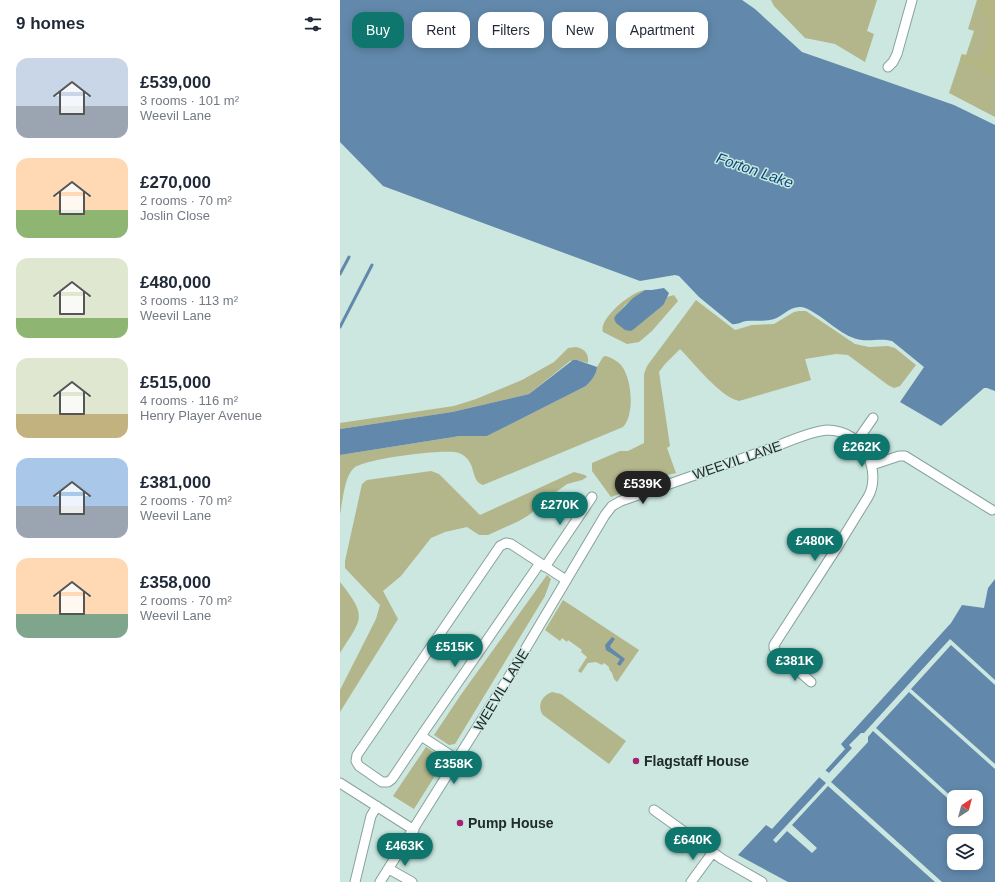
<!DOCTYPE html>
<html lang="en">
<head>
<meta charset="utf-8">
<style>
	:root { --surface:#fff; --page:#f2f2f3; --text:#1f2937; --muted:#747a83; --accent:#0f766e }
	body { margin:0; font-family:Helvetica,sans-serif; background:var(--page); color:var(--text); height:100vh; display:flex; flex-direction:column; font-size:15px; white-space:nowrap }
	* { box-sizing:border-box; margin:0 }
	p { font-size:13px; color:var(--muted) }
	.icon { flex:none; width:22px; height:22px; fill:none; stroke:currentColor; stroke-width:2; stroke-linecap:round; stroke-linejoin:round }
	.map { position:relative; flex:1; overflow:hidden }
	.panel { display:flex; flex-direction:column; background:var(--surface); width:340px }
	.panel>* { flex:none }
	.banner { position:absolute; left:12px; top:12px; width:380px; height:36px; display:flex; gap:8px }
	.needle { width:26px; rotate:36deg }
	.tools { position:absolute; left:607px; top:790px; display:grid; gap:8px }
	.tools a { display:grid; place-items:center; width:36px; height:36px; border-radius:8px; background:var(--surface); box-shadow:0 2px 10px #0003; font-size:20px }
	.price { position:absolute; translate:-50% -34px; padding:0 9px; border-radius:14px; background:var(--accent); color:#fff; font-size:13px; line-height:26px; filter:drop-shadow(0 1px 2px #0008) }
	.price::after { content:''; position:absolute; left:50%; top:24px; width:12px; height:9px; margin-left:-6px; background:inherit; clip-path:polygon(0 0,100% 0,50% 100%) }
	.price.current { background:#222; color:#fff }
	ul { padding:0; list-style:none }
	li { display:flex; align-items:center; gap:12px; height:100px; padding:0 16px }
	li span { display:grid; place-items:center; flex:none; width:112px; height:80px; border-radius:12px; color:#555 }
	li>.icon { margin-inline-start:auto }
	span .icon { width:48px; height:48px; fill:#fffc; stroke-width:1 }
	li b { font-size:17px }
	h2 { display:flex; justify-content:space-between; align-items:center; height:48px; padding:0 16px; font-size:17px }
	.chip { padding:0 14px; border-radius:12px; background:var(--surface); box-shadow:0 2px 10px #0003; font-size:14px; line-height:36px }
	.chip.current { background:var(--accent); color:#fff }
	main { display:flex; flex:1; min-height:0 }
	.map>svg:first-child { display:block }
	.green { fill:#b3b58b }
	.forest { fill:#b5b783 }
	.water { fill:#6289ac; fill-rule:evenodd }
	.pier { fill:#cbe7e0 }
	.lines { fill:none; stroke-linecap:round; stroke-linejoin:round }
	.stream { stroke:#6289ac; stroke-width:3 }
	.street-casing { stroke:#88a29c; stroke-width:11 }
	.street { stroke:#fff; stroke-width:9 }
	.poi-dot { fill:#a42271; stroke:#cbe7e0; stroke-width:1.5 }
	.labels { text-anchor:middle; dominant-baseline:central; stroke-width:3; stroke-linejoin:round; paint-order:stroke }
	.street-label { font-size:14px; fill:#212b29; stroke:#cbe7e0 }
	.poi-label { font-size:14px; font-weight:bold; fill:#212b29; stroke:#cbe7e0; text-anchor:start }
	.water-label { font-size:15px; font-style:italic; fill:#054978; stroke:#cbe7e0 }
</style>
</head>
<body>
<main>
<section class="panel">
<h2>9 homes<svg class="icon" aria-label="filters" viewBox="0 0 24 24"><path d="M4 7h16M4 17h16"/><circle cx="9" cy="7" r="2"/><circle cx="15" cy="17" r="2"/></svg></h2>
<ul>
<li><span style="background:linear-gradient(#c9d6e8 60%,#9aa5b1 0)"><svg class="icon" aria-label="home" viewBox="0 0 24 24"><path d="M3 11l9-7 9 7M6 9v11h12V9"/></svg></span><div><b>£539,000</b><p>3 rooms · 101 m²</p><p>Weevil Lane</p></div></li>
<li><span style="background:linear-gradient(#ffd9b3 65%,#8fb573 0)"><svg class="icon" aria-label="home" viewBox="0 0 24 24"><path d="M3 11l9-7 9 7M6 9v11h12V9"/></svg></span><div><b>£270,000</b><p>2 rooms · 70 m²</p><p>Joslin Close</p></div></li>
<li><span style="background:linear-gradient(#dfe7d0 75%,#8fb573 0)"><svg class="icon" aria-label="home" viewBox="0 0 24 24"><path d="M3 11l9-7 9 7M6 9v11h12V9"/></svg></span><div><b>£480,000</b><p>3 rooms · 113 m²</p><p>Weevil Lane</p></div></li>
<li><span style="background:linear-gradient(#dfe7d0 70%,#c2b280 0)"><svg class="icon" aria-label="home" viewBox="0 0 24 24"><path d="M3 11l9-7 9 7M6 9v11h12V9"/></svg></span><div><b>£515,000</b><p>4 rooms · 116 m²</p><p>Henry Player Avenue</p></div></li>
<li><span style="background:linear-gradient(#a9c7e8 60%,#9aa5b1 0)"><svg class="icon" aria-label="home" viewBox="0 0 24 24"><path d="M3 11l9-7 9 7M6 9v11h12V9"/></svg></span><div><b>£381,000</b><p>2 rooms · 70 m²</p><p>Weevil Lane</p></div></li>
<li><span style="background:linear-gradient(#ffd9b3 70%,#7fa58c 0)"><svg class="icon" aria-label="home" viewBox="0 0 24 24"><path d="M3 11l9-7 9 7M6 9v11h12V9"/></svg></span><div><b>£358,000</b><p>2 rooms · 70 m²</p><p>Weevil Lane</p></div></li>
</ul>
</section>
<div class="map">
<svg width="655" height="882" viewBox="0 0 655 882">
	<rect width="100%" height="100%" fill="#cbe7e0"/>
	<path class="green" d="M431 0H537L527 31 534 34 525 62 495 44 465 38 434 6Z
		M637 0H655V117L609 93 622 54 626 55 634 31 628 29Z
		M305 290 285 305 274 318 291 331 321 307 325 302 327 297 334 295 338 301 312 331 299 342 287 344 263 332C258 319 292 291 305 290Z
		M356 300 395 330 412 325 434 324 454 312 459 311H466L515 344 529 347 548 346 555 348 576 365 560 386 554 388 548 385 508 355 496 354 465 359 471 380 399 401C379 396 355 364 340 349L325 364 319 372 330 446 327 448 336 473 319 477 302 475H293L279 484 277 490 279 494 271 497 252 471V463L280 451H288L304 443V374L307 366Z
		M236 347C245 349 249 354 248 363L237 360 230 361 189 394 112 412 0 429V423L114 406 136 399 182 380 214 362 228 348Z
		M265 356C271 357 277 361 281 365 292 378 295 415 283 427L143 485C129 480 138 461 119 453 107 448 23 459 14 468 4 477 3 501 0 514V455L120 436H147L246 386C251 381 257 374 257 367L263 357Z
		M91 471 99 474 140 515 234 472 245 475 247 477 242 480 227 484 208 498 189 515 179 521 148 535H139L127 527 105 532 91 538 61 576 43 591 58 619 0 712V690L36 619 40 605 5 568V561L22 484 27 480Z
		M207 575 211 579 205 596 115 744 109 745 94 735 120 696Z
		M0 582C28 617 22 618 0 653Z
		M223 600 299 650 277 682 274 679 272 673 269 669V667L264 663 262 665 256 662 248 663 241 673 238 671 247 657 241 652 242 650 228 640 227 642 222 638 220 641 205 630Z
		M212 692 221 694 286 741 269 764 203 715C197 706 201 696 212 692Z
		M86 747 102 757 103 763 74 809 53 796Z"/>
	<path class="forest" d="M641 0H655V76L646 75 620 59 622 54 637 62 643 58C646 48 651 34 649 23 646 13 639 13 641 0Z"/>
	<path class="water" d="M0 0H402L415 9 462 52 614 105 655 125V391L647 388H644L601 426 560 402 584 367 552 341C537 337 528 344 511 337 496 331 475 309 461 307 450 306 443 316 434 319 425 322 415 320 406 321 401 322 397 325 392 324L359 297 339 276 335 275 300 281 43 186 0 142Z
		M324 288 329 293 324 304 321 307 294 329 291 331 285 330 276 323 274 318 276 315 293 298 305 290H312Z
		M233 360H237L257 367C257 374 251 381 246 386L147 436H120L0 455V429L112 412 189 394Z
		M655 579V882H448L398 855 426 825 432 829 505 749 501 744 611 623 622 605 644 608 648 588ZM614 797H636V819H614ZM614 841H636V863H614Z
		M272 637 275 639 270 646 271 648 285 659 280 666 277 664 280 659 266 650 265 645Z"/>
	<path class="pier" d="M610 639 655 680V685L611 645 571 689 655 764V769L569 692 536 728 614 799V804L533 731 528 737V742L491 782 602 882H595L488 786 452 825 477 848 472 853 447 831 436 843 433 840 486 783 479 777 485 770 489 773 512 748 509 745 521 733H524Z"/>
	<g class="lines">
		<path class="stream" d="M0 274 9 257
			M0 327 32 265"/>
		<defs>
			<path id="street" d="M548 67 553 62 557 54 572 0
				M517 441 533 418
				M532 465 559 456H565L652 510
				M205 567 252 497
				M81 736 52 779 48 782H42L19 766 16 761 17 755 160 546 166 543 171 544 226 580
				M118 760 81 736 200 563
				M0 783 74 830
				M314 810 382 859 422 882
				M49 869 72 882
				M15 882 31 816 37 806
				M40 882 170 675 265 515 272 506 281 501C330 484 380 466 429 449 445 443 471 431 487 430 504 430 521 440 528 456 534 469 535 485 528 497L496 549 434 645V648L436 651 471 682
				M351 882 373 852"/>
		</defs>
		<use href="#street" class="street-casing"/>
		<use href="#street" class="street"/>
	</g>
	<g class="poi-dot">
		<circle cx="296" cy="761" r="4"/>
		<circle cx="120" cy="823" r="4"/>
	</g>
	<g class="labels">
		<g class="street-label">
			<text transform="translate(397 460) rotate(-19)">WEEVIL LANE</text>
			<text transform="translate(161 690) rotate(-59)">WEEVIL LANE</text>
		</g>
		<g class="poi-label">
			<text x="304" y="761">Flagstaff House</text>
			<text x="128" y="823">Pump House</text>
		</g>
		<g class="water-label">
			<text transform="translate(415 170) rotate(19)">Forton Lake</text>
		</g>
	</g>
</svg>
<div class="tools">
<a><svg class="needle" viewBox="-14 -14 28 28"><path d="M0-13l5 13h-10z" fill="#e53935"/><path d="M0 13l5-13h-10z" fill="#747a83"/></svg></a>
<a><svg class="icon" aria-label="layers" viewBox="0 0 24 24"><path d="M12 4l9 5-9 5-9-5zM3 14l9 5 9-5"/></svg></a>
</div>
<b class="price" style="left:522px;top:468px">£262K</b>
<b class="price current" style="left:303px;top:505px">£539K</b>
<b class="price" style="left:220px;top:526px">£270K</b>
<b class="price" style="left:475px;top:562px">£480K</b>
<b class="price" style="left:115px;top:668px">£515K</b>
<b class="price" style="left:455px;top:682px">£381K</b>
<b class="price" style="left:114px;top:785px">£358K</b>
<b class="price" style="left:353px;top:861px">£640K</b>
<b class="price" style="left:65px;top:867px">£463K</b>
<div class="banner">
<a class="chip current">Buy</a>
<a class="chip">Rent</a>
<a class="chip">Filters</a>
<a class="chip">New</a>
<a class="chip">Apartment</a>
</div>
</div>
</main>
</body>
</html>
